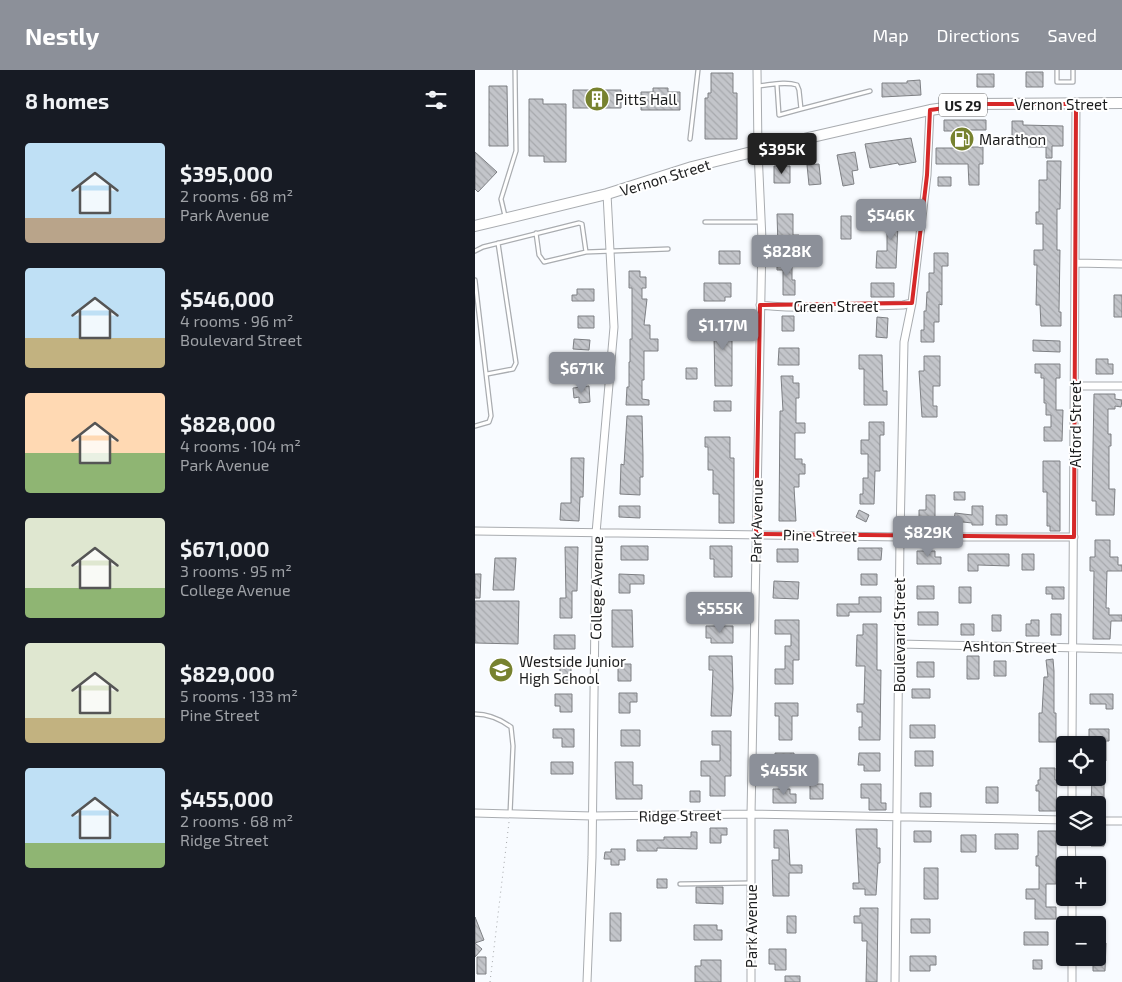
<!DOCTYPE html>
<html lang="en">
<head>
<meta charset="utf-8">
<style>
	:root { --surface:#171b24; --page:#242831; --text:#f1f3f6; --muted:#9ea1a6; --accent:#8c9099 }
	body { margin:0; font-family:"Exo 2",sans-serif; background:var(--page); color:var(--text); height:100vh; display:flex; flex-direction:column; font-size:19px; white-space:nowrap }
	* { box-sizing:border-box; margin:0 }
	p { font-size:16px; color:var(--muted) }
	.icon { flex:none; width:28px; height:28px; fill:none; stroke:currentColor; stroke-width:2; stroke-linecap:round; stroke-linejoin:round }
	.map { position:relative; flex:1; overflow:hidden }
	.drawer { display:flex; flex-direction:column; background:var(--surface); width:475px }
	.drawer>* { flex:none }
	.buttons { position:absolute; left:581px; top:666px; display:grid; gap:10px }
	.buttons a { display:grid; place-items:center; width:50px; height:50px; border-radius:5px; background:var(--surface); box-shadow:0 1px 4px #0004; font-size:25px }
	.price { position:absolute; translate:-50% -42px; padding:0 11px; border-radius:5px; background:var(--accent); color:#fff; font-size:16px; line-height:32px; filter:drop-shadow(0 1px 2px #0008) }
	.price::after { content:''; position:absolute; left:50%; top:30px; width:15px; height:11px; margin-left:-8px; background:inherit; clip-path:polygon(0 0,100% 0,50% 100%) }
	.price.on { background:#222; color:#fff }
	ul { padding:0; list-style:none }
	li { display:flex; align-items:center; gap:15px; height:125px; padding:0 25px }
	li span { display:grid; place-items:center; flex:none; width:140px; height:100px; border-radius:5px; color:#555 }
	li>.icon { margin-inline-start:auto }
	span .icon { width:60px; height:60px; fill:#fffc; stroke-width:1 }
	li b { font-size:21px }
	h2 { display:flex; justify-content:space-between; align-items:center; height:60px; padding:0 25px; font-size:21px }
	header { display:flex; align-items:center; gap:30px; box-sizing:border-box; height:70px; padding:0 25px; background:var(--accent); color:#fff }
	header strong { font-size:24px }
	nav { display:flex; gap:28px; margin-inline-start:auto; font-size:18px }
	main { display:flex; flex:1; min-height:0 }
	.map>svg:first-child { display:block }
	.building { fill:url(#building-back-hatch); stroke:#7e8084 }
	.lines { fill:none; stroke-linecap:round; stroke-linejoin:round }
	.service-casing { stroke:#a9acb0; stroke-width:5.5 }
	.minor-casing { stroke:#a9acb0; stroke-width:9 }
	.primary-casing { stroke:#a9acb0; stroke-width:12 }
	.path { stroke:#a4a6a9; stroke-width:1; stroke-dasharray:1 4; stroke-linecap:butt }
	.service { stroke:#fff; stroke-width:3 }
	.minor { stroke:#fff; stroke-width:7 }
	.primary { stroke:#fff; stroke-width:10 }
	.marked { fill:none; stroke:#d62828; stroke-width:4; stroke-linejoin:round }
	.labels { text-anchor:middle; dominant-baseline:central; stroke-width:4; stroke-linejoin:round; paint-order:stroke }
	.shield { fill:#fff; stroke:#606162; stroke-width:1 }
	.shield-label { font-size:14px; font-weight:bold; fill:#1c1d1e }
	.poi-label { font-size:15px; fill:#1c1d1e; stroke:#fff; text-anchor:start }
	.street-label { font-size:15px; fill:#1c1d1e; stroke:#fff }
</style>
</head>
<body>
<header>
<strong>Nestly</strong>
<nav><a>Map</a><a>Directions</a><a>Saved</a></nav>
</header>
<main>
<section class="drawer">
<h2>8 homes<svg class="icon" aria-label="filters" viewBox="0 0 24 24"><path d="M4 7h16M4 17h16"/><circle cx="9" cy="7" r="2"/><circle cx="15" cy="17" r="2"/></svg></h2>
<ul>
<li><span style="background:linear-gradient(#bfe0f5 75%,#b9a48a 0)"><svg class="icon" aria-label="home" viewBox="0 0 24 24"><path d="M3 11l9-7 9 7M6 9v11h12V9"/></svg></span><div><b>$395,000</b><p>2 rooms · 68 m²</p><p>Park Avenue</p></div></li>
<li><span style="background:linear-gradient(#bfe0f5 70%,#c2b280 0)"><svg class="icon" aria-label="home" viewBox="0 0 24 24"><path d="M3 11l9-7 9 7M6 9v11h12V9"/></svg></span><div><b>$546,000</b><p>4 rooms · 96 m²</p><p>Boulevard Street</p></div></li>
<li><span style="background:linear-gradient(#ffd9b3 60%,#8fb573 0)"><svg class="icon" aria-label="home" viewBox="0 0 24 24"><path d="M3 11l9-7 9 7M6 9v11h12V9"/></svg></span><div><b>$828,000</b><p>4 rooms · 104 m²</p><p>Park Avenue</p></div></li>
<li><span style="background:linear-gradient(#dfe7d0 70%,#8fb573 0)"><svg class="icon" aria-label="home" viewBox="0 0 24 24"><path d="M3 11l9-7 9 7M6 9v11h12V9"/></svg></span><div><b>$671,000</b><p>3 rooms · 95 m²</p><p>College Avenue</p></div></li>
<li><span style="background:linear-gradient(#dfe7d0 75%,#c2b280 0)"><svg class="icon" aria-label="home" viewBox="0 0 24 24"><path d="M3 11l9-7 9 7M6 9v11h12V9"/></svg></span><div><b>$829,000</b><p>5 rooms · 133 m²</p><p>Pine Street</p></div></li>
<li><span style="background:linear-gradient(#bfe0f5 75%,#8fb573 0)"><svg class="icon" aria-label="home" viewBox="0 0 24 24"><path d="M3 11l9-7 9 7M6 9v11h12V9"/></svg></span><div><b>$455,000</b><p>2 rooms · 68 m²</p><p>Ridge Street</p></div></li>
</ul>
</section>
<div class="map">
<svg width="647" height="912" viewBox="0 0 647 912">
	<defs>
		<pattern id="building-back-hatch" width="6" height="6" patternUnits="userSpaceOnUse" patternTransform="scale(1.25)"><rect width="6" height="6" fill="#c3c5ca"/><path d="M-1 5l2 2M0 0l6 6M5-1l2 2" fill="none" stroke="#a7a9ad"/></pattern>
	</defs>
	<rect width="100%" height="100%" fill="#f8fbff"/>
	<path class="building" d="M551 2H568V17H551Z
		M236 3H258V23H262V69H230V28H233V23H236Z
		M502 4H519V17H502Z
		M445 10 446 25 407 27V13H432V11Z
		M14 16H32L33 76H14Z
		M178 18H193V22H205V40H166V22H178Z
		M98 20H146V38H98Z
		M54 29H68V34H91V92H69V86H54Z
		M469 50H511V60H492L493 77H508V94H504V115H494L493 94H461V78H482V61H469Z
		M537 51H548V55L588 56V76H577V88H571V77H553V68H537Z
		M436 68 441 92 424 95 423 93 395 98 390 74Z
		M0 82 22 102 3 122 0 119Z
		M380 82 383 100 377 101 379 114 368 116 362 85Z
		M572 91H586L585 139H582V180H585L584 242H586V256H566L565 235H561L562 195H559V180H568V154H561V142H564V110H572Z
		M344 94 346 114 334 115 332 95Z
		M299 96H315V113H299Z
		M463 107H476V116H463Z
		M415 137H426V155H423L421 198H401L402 181H412V149H415Z
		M302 144H318V165H324V176H303Z
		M366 146H376V169H366Z
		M244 181H265V194H244Z
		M459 183H473V196H467V235L464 234V252H459V272H446V260H449V241H451L452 222H454V203H459Z
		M302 190H317V210H320V225H308V200H302Z
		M154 201H165V207H171V218H167V229H172L169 255H175V269H183V281H169V310H167V329L174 330V335H151L152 317H154V292H155V269H157V218H154Z
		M229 213H256V227H250V231H229Z
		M396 213H419V227H396Z
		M102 219H119V231H97V225H102Z
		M639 225H647V247H639Z
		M103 246H119V258H103Z
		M307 246H319V261H307Z
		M402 247 413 248 412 268 401 267Z
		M237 249H257V316H240L239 266H237Z
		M99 269 115 270 114 280 98 279Z
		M558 270 585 271V282L558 281Z
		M304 278H324V295H303Z
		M384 285H407L408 321H412V335H389V299H384Z
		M449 286H465V316H458V336H462V347H447L444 301H449Z
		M621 289H633V294H638V304H621Z
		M560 294H585V308H581V340H588L587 371H569V357H576V345H571V333H569V308H566V303H560Z
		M211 298H222V309H211Z
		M306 306H318V313H324V328H321V353H330V363H320V389H327V394H330V404H324V417H319L321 451H304L305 341H308Z
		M114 316 115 332 104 333V327L99 328 98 318Z
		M619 324H640V329L647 330 646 337 640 336V339H633V364H636V376H634V419H640L639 445H621V431H617Z
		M239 331H256V341H239Z
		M152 346H167L168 386V407H165V425L145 424 146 394 149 395Z
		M394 352H409V365H405V401H400L399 434H385V424H388V408H393V384H386V370H394Z
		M230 367H255V388H259V453H244V424H238V400H233V377H230Z
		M96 388H109L108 427H105L104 451 85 450 86 433H96Z
		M568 391H585V461H575V456H572V422H568Z
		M479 422H490V430H479Z
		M451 425H460V447H456V456H444V440H451Z
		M144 436H165V448L144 447Z
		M497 436H508V455H497V453L479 451 480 443 497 445Z
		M384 440 394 445 391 452 381 447Z
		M521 445H532V455H521Z
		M620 470H635V487H643V495H647V501H632L631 538H634V545H647V551H636L635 569H618L619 501H615V487H620Z
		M146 476H173V490H146Z
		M235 476H257V507H239V489H235Z
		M90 477H103L102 521H97V548H85V528H91Z
		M383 478H407L406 490H383Z
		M302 479H323V492H302Z
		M442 481H460V487H466V494H442Z
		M493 484H534V496L503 495V501H493Z
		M547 484H559V500H547Z
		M20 488H41L39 520H18Z
		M0 504H6L5 528H0Z
		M144 504 169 505V514H155V523H144Z
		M386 504H402V515H386Z
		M299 511 324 512 323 529 298 528Z
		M442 516H459V529H442Z
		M484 517H496V533H484Z
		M571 517H589V529H577V524H571Z
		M245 524H254V540H238V529H245Z
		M384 527H406V542H374V546H362V534H384Z
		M0 531H44L43 574 0 573Z
		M137 540H157L158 577H137Z
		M443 542H463V555H443Z
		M576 544H586V565H576Z
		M517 545H526V561H517Z
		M300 550H324V590H318V614H300V599H310V576H316V564H300Z
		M556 550H564V566H551V554H556Z
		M388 554H402V600H406L405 670H384V657H387V642H382V634H389L390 596H381L382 565H388Z
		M486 554H499V565H486Z
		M231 556H258V573H236V568H231Z
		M79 565H100V579H79Z
		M234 586H257L258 619 256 646H236L238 600H234Z
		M492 586H504V609H492Z
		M578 589 579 601V643H581V672H564V643H567L569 607H573L571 590Z
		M519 591H531V606H519Z
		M85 592H96V611H85Z
		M442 592H459V607H442Z
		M143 594H156V611H143Z
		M437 619H455V628H437Z
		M144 623H162V632H155V643H144Z
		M80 624H97V642H85V636H80Z
		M615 624H638V639H631V634H615Z
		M300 633H323V646H317V670H304V646H300Z
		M435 655H460V668H435Z
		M78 659H99V677H87V668H78Z
		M614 659H634V671H631V691H629V738H622V735H616L617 708H622V671H614Z
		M146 660H165V676H146Z
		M237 661H256V706H250V726H235V706H226V691H245V675H237Z
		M440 681H458V696H440Z
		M300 683H319V695H300Z
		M384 683H405V701H389V695H383Z
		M76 692H98V704H76Z
		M140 692H158V715H167V729H141Z
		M565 698H580V710H582L581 741H564V721H561V715H563V710H565Z
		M335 714H348V729H335Z
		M386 714H406V733H411V740H394V728H386Z
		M511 717H523V733H511Z
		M298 719H315V724H321V733H298Z
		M215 721H225V732H215Z
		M445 723H456V737H445Z
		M235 758H252V765H246V773H235Z
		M381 759H402V778H405V793H403L401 825H390V819H378V813H384Z
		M299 760H313L315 795H327V803H314V826H298L297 790H304V778H299Z
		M439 761H456V772H439Z
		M563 761H581V814H571V837H581V849H560V829H551V819H564V796H561V786H563Z
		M216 762H222V779L182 778V781H162V770H189V767H216Z
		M520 764H543V779H520Z
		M486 765H501V782H486Z
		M622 765H629V776H616V768H622Z
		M136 779H150V790H144V795H136V789H129L130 782H136Z
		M618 789H629V810L622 809V795H618Z
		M449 798H463V829H449Z
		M182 809H192V818H182Z
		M221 817H248V834L221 833Z
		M385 838H403L402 912H391L392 871H387V853H379V846H385Z
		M135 843H146V871H135Z
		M312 846H321V863H312Z
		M0 847 9 870 0 873 7 879 0 887Z
		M436 849H455V863H436Z
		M219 855H242V860H247V870H219Z
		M622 856H630V873H631L630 901H618V890H622Z
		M549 862H573V875H549Z
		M294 879H311V900H300V894H294Z
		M435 886H461V895H455V901H435Z
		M2 887H11V904H2Z
		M226 890H246V912H220V896H226Z
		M558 890H567V899H558Z
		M310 906H325V912H310Z"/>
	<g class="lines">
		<defs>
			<path id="service" d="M582 0V12H598V0
				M283 16C295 15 310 11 322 15L324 20 326 39 304 45 302 15
				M326 39 395 21
				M215 69 223 0
				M30 146 26 129 41 81 40 0
				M230 152H286
				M61 163 64 185 69 192 111 182
				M0 181 8 177 104 153 107 154 111 182 193 179
				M0 210 16 346 14 352 0 356
				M12 304 38 299 41 293 23 173
				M0 644C14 644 25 649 36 657L38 676 35 744
				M205 814 275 813"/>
			<path id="minor" d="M601 193 647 194
				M285 235C332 240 381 236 428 235L437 233
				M600 316H647
				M0 461 425 467H599
				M424 574 647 579
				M597 675 601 34
				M597 735V708
				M0 743 117 746 276 744 590 750
				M622 751H647
				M596 768 597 795
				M597 828V855
				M597 888V912
				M112 912 117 787 121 463 139 257 132 124
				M276 912V744L287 170 283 81 282 0
				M420 912 425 467 429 272 437 233 452 105 455 40"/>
			<path id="primary" d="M0 156 132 124 217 97 333 68 455 40 499 34 647 33"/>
		</defs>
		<use href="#service" class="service-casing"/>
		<use href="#minor" class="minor-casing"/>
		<use href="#primary" class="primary-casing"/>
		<path class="path" d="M15 912 34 752"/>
		<use href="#service" class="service"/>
		<use href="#minor" class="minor"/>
		<use href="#primary" class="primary"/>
	</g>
	<path class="marked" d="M499 34H601L599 467 281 464 285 235 437 233 452 105 455 40Z"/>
	<defs>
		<symbol id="building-disc" viewBox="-11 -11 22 22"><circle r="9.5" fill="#77822f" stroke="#fff"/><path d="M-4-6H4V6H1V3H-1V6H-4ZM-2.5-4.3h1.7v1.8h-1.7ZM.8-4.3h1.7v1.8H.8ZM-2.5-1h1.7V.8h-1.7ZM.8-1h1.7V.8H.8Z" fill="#fff"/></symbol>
		<symbol id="fuel-disc" viewBox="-11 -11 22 22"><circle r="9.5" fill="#77822f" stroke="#fff"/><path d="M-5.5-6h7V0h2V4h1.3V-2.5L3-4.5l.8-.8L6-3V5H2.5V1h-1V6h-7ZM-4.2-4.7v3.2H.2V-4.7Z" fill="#fff"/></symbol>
		<symbol id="school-disc" viewBox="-11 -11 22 22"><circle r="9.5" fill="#77822f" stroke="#fff"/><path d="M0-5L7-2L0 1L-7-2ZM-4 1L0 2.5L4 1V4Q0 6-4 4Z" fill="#fff"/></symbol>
	</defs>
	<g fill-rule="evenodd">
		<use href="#building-disc" x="108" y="15" width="28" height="28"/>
		<use href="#fuel-disc" x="473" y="55" width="28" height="28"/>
		<use href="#school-disc" x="12" y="586" width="28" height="28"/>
	</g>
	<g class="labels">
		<rect class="shield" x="464" y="23.5" width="48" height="23" rx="4"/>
		<g class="shield-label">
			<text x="488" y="35">US 29</text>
		</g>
		<g class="poi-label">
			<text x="140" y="29">Pitts Hall</text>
			<text x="504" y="69">Marathon</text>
			<text x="44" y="591">Westside Junior<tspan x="44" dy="17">High School</tspan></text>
		</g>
		<g class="street-label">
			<text x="586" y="34">Vernon Street</text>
			<text transform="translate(190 107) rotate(-17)">Vernon Street</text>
			<text x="361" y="236">Green Street</text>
			<text transform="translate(600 354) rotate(-90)">Alford Street</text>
			<text transform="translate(281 451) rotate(-89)">Park Avenue</text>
			<text transform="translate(345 465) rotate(1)">Pine Street</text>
			<text transform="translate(121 518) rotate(-89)">College Avenue</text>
			<text transform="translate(424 565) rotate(-90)">Boulevard Street</text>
			<text transform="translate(535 576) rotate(1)">Ashton Street</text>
			<text transform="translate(205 745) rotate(-1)">Ridge Street</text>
			<text transform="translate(276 856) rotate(-90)">Park Avenue</text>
		</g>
	</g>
</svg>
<div class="buttons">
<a><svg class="icon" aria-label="locate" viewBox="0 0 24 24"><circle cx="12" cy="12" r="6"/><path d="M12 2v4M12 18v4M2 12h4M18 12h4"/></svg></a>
<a><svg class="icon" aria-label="layers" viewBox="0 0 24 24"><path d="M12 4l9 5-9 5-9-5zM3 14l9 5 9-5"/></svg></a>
<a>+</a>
<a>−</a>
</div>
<b class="price on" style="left:307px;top:105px">$395K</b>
<b class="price" style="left:416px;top:171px">$546K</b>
<b class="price" style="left:312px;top:207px">$828K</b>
<b class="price" style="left:248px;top:281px">$1.17M</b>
<b class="price" style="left:107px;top:324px">$671K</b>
<b class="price" style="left:453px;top:488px">$829K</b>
<b class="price" style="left:245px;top:564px">$555K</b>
<b class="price" style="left:309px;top:726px">$455K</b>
</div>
</main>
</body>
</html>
